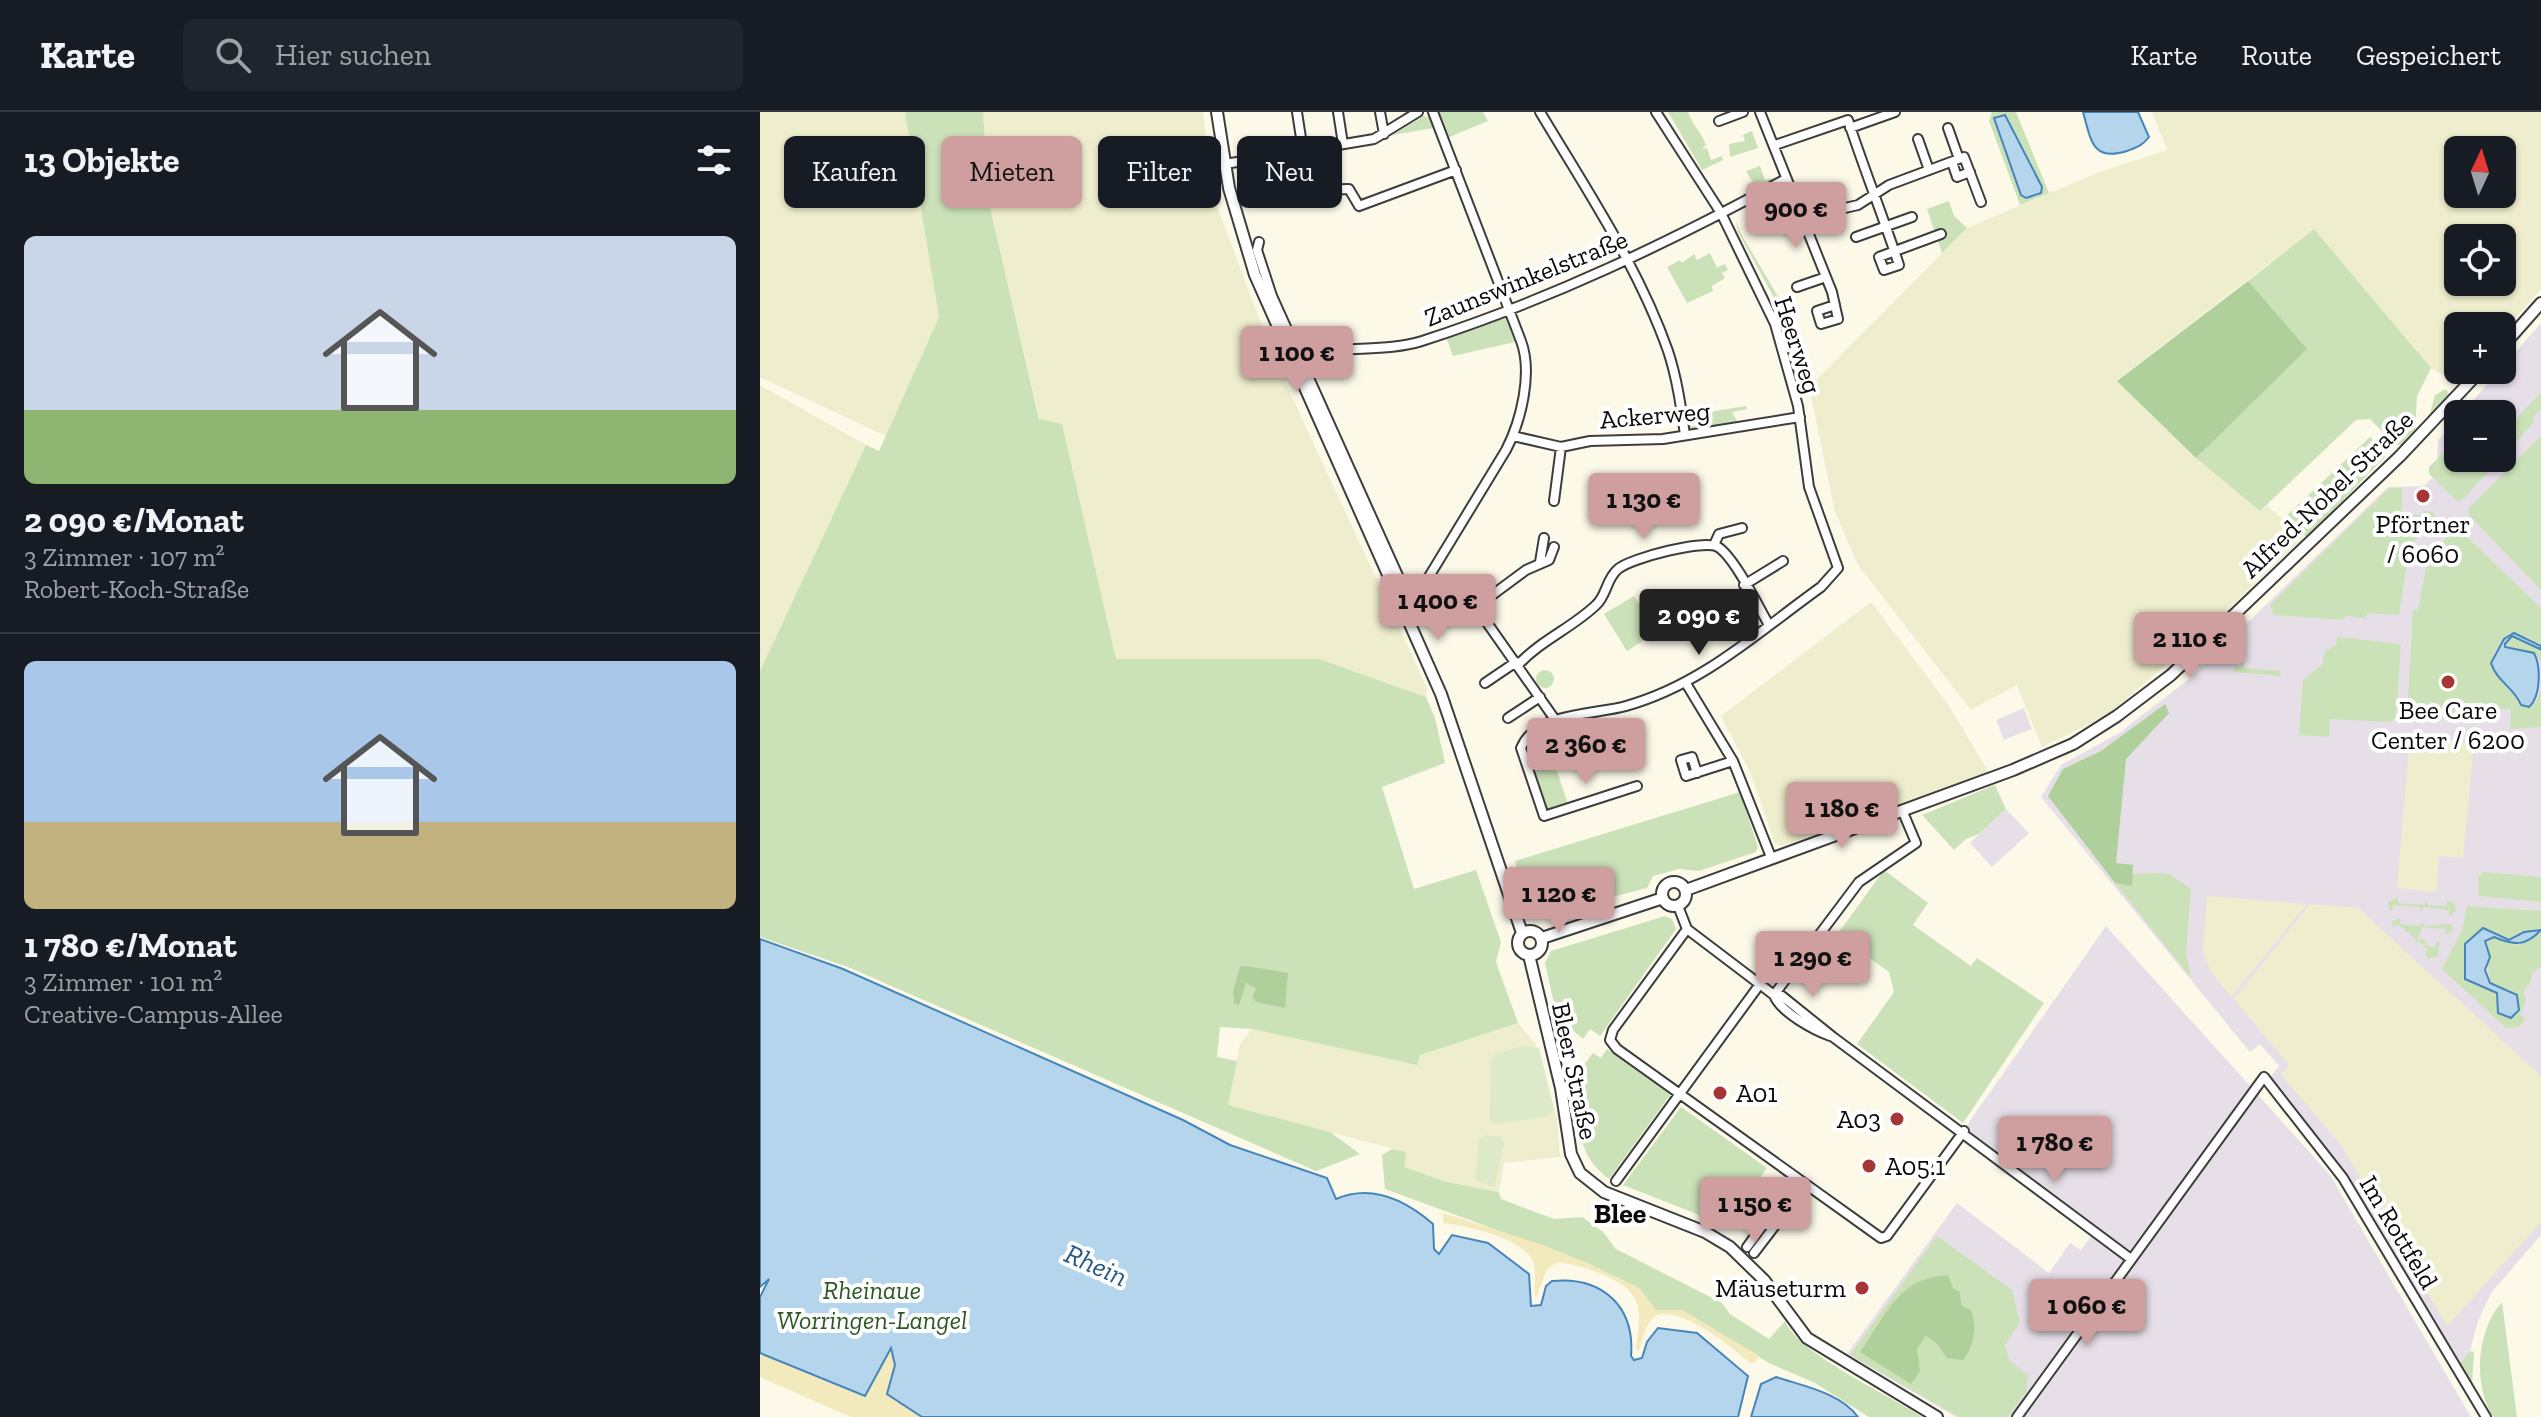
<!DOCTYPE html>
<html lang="de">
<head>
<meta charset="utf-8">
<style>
	:root { --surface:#171b24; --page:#20242c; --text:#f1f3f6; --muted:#9ea1a6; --line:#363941; --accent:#cf9e9f }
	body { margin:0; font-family:"Zilla Slab",serif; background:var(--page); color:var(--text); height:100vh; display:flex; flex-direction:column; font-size:30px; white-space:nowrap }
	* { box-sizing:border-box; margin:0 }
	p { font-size:26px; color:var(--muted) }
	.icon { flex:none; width:44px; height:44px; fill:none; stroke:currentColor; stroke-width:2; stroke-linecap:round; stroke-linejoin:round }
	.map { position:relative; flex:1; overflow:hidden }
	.sheet { display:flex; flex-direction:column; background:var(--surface); width:760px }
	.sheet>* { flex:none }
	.banner { position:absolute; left:24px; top:24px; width:760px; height:72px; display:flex; gap:16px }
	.needle { width:52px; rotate:4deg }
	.buttons { position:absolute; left:1684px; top:24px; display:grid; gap:16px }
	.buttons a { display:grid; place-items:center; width:72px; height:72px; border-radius:12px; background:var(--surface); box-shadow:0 2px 6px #0004; font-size:40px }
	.price { position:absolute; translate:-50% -68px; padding:0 18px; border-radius:8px; background:var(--accent); color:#111; font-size:26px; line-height:52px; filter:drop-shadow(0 2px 4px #0008) }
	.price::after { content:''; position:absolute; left:50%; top:48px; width:24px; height:18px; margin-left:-12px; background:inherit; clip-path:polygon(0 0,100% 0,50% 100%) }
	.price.current { background:#222; color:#fff }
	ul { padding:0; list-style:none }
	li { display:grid; align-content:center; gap:16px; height:424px; padding:0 24px }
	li+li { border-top:2px solid var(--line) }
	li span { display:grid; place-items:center; height:248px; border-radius:12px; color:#555 }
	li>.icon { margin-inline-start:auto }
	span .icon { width:144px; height:144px; fill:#fffc; stroke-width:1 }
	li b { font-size:34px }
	h2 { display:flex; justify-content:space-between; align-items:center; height:96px; padding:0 24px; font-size:34px }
	.chip { padding:0 28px; border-radius:12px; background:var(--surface); box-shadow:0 2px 6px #0004; font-size:28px; line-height:72px }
	.chip.current { background:var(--accent); color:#111 }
	header { display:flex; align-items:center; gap:48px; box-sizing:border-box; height:112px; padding:0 40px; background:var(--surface); border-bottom:2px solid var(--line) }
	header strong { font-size:38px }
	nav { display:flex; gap:44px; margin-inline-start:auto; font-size:28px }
	.search { width:560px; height:72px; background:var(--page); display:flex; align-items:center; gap:20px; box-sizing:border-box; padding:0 28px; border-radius:12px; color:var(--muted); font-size:30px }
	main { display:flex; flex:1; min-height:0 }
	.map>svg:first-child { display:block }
	.industrial { fill:#e7dfe8 }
	.farmland { fill:#eeedcd; fill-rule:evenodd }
	.green { fill:#cbe1b8; fill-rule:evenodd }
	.forest { fill:#afd09a }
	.sand { fill:#f2e9bc }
	.pitch { fill:#dceac9 }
	.water { fill:#b5d5ed; stroke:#4685ba; stroke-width:2 }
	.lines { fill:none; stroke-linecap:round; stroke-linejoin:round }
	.minor-casing { stroke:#3d3d3d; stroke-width:12 }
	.tertiary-casing { stroke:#3d3d3d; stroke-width:14 }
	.minor { stroke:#fff; stroke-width:8 }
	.tertiary { stroke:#fff; stroke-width:10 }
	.poi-dot { fill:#a63635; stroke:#fff; stroke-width:3 }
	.labels { text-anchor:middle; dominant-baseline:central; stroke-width:8; stroke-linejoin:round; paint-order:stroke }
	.street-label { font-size:26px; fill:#0a0a0a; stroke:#fff }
	.poi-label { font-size:26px; fill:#0a0a0a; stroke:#fff }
	.park-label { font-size:26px; font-style:italic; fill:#2c5824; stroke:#fff }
	.neighbourhood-label { font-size:28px; font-weight:bold; fill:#0a0a0a; stroke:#fff }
	.water-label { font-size:28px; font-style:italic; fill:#255889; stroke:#fff }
</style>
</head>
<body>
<header>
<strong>Karte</strong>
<div class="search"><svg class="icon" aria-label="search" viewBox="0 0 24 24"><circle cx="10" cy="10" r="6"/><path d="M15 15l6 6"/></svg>Hier suchen</div>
<nav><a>Karte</a><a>Route</a><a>Gespeichert</a></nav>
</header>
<main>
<section class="sheet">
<h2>13 Objekte<svg class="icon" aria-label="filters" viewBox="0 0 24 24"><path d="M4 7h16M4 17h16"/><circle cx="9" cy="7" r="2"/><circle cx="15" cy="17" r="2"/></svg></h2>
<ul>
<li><span style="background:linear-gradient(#c9d6e8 70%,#8fb573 0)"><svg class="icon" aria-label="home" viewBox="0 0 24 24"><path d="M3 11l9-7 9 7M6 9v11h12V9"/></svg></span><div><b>2 090 €/Monat</b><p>3 Zimmer · 107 m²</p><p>Robert-Koch-Straße</p></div></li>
<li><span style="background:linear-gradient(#a9c7e8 65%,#c2b280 0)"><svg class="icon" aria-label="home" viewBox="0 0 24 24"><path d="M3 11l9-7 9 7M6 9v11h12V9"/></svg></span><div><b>1 780 €/Monat</b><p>3 Zimmer · 101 m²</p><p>Creative-Campus-Allee</p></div></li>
</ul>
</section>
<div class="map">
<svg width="1781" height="1305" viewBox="0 0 1781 1305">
	<rect width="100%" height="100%" fill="#fcf9e9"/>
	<path class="industrial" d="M1781 211V1123L1731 1181 1718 1209 1710 1239 1698 1254 1587 1064 1510 965 1519 954 1500 932 1490 940 1281 685 1301 653 1359 621 1429 567 1628 375 1664 374 1672 366 1676 369 1678 328 1698 305V346H1742V302H1701Z
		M1264 596 1272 617 1244 628 1236 608Z
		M1246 697 1269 721 1232 755 1210 731Z
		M1346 814 1570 1063 1711 1305H1196L1087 1242 1197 1091 1289 1161 1310 1131 1321 1138 1338 1115 1205 1016Z"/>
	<path class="farmland" d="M0 0H145L179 205 126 324 0 265Z
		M223 0H443L453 83 513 244 667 576 666 585 559 547H356L302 313 280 308 229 91Z
		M1392 0H1781V177L1742 221V214H1698V258H1708L1696 271 1671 256 1554 117 1357 268 1436 346 1500 399 1507 394 1544 425 1450 514 1348 603 1282 635 1257 573 1211 598 1098 453 1075 400 1049 275 1207 116 1337 61 1407 38ZM1698 38H1742V82H1698ZM1698 126H1742V170H1698Z
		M0 273 106 333 0 559Z
		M1111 490 1187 591 1229 661 1022 734 1015 732 991 662 961 604Z
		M1650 626 1714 632 1703 746 1679 744 1676 780 1637 776Z
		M1447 784 1547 792 1471 885 1450 858 1443 841Z
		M1550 792 1598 796 1781 964V1110L1687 1214 1581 1033 1521 962 1529 953 1474 887Z
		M758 911 775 931 797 1007 800 1045 744 1051 739 1080 687 1070 644 1055 645 1040 468 993 480 932 492 917 657 953 660 943Z"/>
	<path class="green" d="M145 0H223L229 91 279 307 302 312 356 547H559L666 585 675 606 685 651 622 675 654 777 716 758 741 830 736 850 758 911 660 943 657 953 492 917 460 915 457 945 477 949 468 993 570 1020 600 1042 556 1059 88 855 0 825V559L106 333 119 339 179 205Z
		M678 0H723L728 9 687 26Z
		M908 0H928C934 16 940 18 946 33L942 38 947 36 951 48 962 44 963 48 942 58Z
		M1232 0H1256L1289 81 1260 93 1229 9Z
		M664 4 672 7 674 16 632 23Z
		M992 19 998 36 970 45 969 32 985 29 983 23Z
		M1000 54 1005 68 1020 65 998 79 986 59Z
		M1189 89 1194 104 1207 116 1182 141 1167 97Z
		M976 108 980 120 1027 200 1023 202 978 120Z
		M1554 117 1671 256 1657 284 1655 321 1642 333H1635L1610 307 1596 308 1500 399 1436 346 1546 237 1488 169Z
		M950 141 957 156 965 152 968 158 962 161 965 166 952 174 953 179 927 191 907 155 920 148 922 151 934 142 937 148Z
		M745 203 755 230 693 244 686 225Z
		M1686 277 1691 285 1668 309 1675 283Z
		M1781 280V297L1774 304V310L1742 345V322Z
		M986 294 987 297 972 300 978 311 929 318 928 307 932 314 945 313 944 305 950 304 949 300Z
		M1781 324V478L1708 402 1709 396Z
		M1610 325 1626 340 1625 345 1547 425 1521 409Z
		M1684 340 1706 361 1720 346H1741L1702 388 1697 389 1669 362V355Z
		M1629 376H1642V403H1664V399L1674 400 1675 404C1645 425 1645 471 1639 503L1607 501 1605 506 1587 504 1583 508 1514 503 1510 493Z
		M1695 413 1781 496V534L1767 525 1748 523 1733 542 1732 556 1754 576 1761 593 1775 592 1781 578V615L1750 617 1751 598 1724 595 1712 603 1667 600 1656 608 1647 605 1653 498H1658L1666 456Z
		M874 484 896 520 867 539 844 502Z
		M1752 524 1781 537V550L1774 541 1745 535Z
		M1578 525 1641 532 1636 604 1631 610 1570 607 1569 625 1539 623 1543 568 1562 553 1565 539 1576 533Z
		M1484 551V556L1521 559 1520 564 1475 560 1473 557Z
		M776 567a9 9 0 1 1 18 0a9 9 0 1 1-18 0Z
		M782 646 789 658 797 659 808 692 789 698 784 695 769 654Z
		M1235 673 1246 697 1219 722 1206 727 1194 738 1162 703Z
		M980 680 998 735 996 740 939 759 919 757 893 764 887 776 778 804 768 801 755 749Z
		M1124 758 1168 791 1153 813 1211 854 1217 846 1284 891 1203 1011 1097 932 1134 880 1129 860 1077 823Z
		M1724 760 1781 765V790L1719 784 1718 765Z
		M1398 761 1409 762 1431 777 1426 841 1431 866 1355 771 1372 773V762Z
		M1638 785V791L1665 793 1666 787 1668 793 1686 794 1687 789 1693 790 1697 798 1689 804V798L1663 795 1662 801 1660 795 1633 793 1632 799 1629 798 1628 790Z
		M1707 794 1781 799V818L1764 820 1749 828 1723 816 1705 832 1704 863 1713 872 1737 881 1739 890 1752 880 1730 871 1725 829 1734 825C1763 838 1757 832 1781 821V854L1772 861 1771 870 1763 880 1766 888 1760 902 1765 907 1759 915 1746 916 1682 857 1702 818Z
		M905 804 912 807 916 817 840 924 830 917 823 927 797 905 785 851 791 839Z
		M1640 806V812L1661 814 1662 808 1665 814 1691 812 1692 819 1686 823 1685 817 1662 815 1658 827 1665 828V834L1675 835 1676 829 1680 830 1677 845 1668 846 1665 843 1668 838 1658 829 1654 834 1656 827 1637 812 1633 816 1632 809Z
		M847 937 910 983 849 1067C815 1042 819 1008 812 969L833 941 841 946Z
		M921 995 1007 1056 965 1113 863 1073Z
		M632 1037 646 1040 644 1055 687 1070 739 1080 741 1087 794 1107 822 1105 843 1120 856 1137 962 1191 970 1202 1009 1227 1025 1209C1038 1242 1128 1282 1162 1305H1109L1055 1271 1009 1251 922 1198H896L879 1176 827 1151 625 1077 622 1043Z
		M1177 1124 1252 1178 1260 1210 1245 1233 1249 1248 1268 1263 1266 1280 1248 1305H1199L1090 1243ZM1193 1176 1200 1180 1212 1237 1177 1232 1166 1224 1157 1237Z
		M1742 1190 1757 1305H1733C1713 1273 1716 1219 1742 1190Z
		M1710 1239 1714 1240 1712 1273 1698 1254Z"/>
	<path class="forest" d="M1488 169 1547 237 1436 346 1357 269Z
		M1405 592 1409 601 1366 647 1356 751 1373 753 1372 774 1355 771 1288 684 1303 657 1341 639Z
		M486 854 528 861 525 896 497 890 492 886 496 876 486 871 479 893 474 892 473 879 480 855Z
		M1188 1163 1193 1176 1200 1180 1202 1194 1211 1198C1217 1214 1214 1235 1203 1248L1187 1246 1177 1232 1166 1224 1157 1237 1160 1259 1151 1272 1100 1240C1126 1203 1139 1165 1188 1163Z"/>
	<path class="sand" d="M683 1101 786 1134 827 1151 879 1176 896 1198H922L998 1243 996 1250 990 1251C974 1236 918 1192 895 1204 886 1210 882 1230 879 1239L876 1237C877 1221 883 1202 875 1187 864 1165 821 1154 798 1150L787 1157 776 1186C772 1175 778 1161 773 1149 761 1125 706 1114 683 1111Z
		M131 1234 135 1253 128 1282 162 1305H91L0 1265V1241L105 1284Z"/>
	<path class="pitch" d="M763 934 779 936 794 997 785 1005 735 1012 730 1008 731 949 734 942Z
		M725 1023 741 1025 744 1032 734 1075 715 1068 719 1027Z"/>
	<path class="water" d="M1323 0H1378L1389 25C1382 34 1377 35 1367 39 1332 50 1331 28 1323 0Z
		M1245 3 1282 75 1281 81 1266 86 1261 83 1234 6Z
		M1754 521 1781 534 1780 537 1752 524 1745 532V535L1774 541C1781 554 1781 585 1769 595L1761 593C1754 575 1737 570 1731 551L1744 527Z
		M1723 816 1749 828 1764 820 1781 818C1766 834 1755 834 1734 825L1725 829 1730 845 1725 858 1730 871 1757 883 1759 898 1751 906 1738 901 1737 881 1705 867V832Z
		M0 827 83 857 423 1008 470 1033 567 1066 576 1087C611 1072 644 1087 673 1112L674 1137 679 1142 692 1123 728 1131 769 1162 771 1194 781 1193 786 1174 792 1169C843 1164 875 1195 871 1244L874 1248 882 1246 887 1230 898 1216 937 1221 988 1264 978 1305H162L127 1282 135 1253 131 1236 105 1284 0 1241V1185L9 1167 0 1175Z
		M1016 1265C1043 1274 1081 1281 1098 1305H991L1001 1272Z"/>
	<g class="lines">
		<defs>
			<path id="minor" d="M537 0 543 39
				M578 0 583 32
				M620 0 624 22
				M780 0C826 77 878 154 908 239 917 266 921 295 925 323
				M1000 0 1072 180 1078 207 1061 212 1057 199 1075 193
				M959 9 983 0
				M1090 16 1135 0
				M1188 16 1199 47
				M1158 27 1169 58
				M1015 33 1088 8C1104 57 1123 104 1139 153L1124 158 1119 145 1181 122
				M1192 50 1197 65 1210 60
				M465 52 614 27 658 0
				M535 78 589 77 599 94 696 58
				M1041 106 1098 93 1129 73 1204 45 1221 90
				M1096 125 1152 105
				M499 130 497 138 512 184 649 488
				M1037 175 1066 165
				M530 249C571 231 620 242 662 229 789 188 908 131 1024 68
				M753 324 801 335 830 329 903 327 1040 305
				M794 389 801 335
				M954 433 959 422 982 416
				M780 450 784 426
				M984 473 1023 449
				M687 481 694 490 716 495 766 458 789 448 794 435
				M642 492 659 481 746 338C761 309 773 261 761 229L673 0
				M716 495 796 609
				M758 553C781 528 812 516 836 493 847 483 846 467 858 457 871 446 944 427 958 435 975 446 998 494 1009 513
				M725 571 756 550
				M927 573 973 649 1011 745
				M748 606 780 585
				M937 661 932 645 921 648 926 664 973 649
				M877 674 784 704 761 636C776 600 834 603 866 594 942 573 998 520 1061 475L1078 456 1049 375 1038 294 1015 212 961 101 896 0
				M918 794 927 817 1014 883 1022 884 1073 925 1371 1147
				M927 817 853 918 850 928 857 937 1121 1126 1127 1124 1204 1019
				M1014 883 1099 770 1156 731 1142 698
				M1014 883C1020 900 1054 918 1070 924
				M856 1069 1000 872
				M987 1135 1037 1066
				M994 1141 1046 1073
				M1257 1305 1504 965 1583 1066 1726 1305"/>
			<path id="tertiary" d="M457 0 469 76 495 163 681 582 762 821
				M1742 235 1781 191
				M902 782a12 12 0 1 1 24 0a12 12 0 1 1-24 0Z
				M926 778 1253 658 1313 632 1357 604 1411 563 1640 344 1721 258
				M758 831a12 12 0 1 1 24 0a12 12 0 1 1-24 0Z
				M782 826 903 786
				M769 843 801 976 811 1042 820 1061 844 1080 945 1120 970 1135 1004 1168 1047 1226 1177 1305"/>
		</defs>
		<use href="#minor" class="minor-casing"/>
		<use href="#tertiary" class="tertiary-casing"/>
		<use href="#minor" class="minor"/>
		<use href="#tertiary" class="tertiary"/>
	</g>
	<g class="poi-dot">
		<circle cx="1663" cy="384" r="8"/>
		<circle cx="1688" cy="570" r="8"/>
		<circle cx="960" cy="981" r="8"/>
		<circle cx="1137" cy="1007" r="8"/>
		<circle cx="1109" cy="1054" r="8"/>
		<circle cx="1102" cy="1176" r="8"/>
	</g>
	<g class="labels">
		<g class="street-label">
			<text transform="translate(766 166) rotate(-22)">Zaunswinkelstraße</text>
			<text transform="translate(1038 233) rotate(72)">Heerweg</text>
			<text transform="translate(895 303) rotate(-5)">Ackerweg</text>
			<text transform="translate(1567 382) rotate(-44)">Alfred-Nobel-Straße</text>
			<text transform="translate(815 959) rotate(78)">Bleer Straße</text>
			<text transform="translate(1639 1120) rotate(59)">Im Rottfeld</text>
		</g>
		<g class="poi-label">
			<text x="1663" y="412">Pförtner<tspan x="1663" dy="30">/ 6060</tspan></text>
			<text x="1688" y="598">Bee Care<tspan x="1688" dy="30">Center / 6200</tspan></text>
			<text x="976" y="981" text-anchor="start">A01</text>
			<text x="1121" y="1007" text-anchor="end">A03</text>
			<text x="1125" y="1054" text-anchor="start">A05.1</text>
			<text x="1086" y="1176" text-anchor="end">Mäuseturm</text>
		</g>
		<g class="park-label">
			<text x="112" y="1178">Rheinaue<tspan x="112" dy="30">Worringen-Langel</tspan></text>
		</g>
		<g class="neighbourhood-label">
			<text x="860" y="1101">Blee</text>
		</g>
		<g class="water-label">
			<text transform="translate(336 1153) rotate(24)">Rhein</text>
		</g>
	</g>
</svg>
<div class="buttons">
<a><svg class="needle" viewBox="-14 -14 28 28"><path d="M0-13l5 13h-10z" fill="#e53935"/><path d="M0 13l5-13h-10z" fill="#9ea1a6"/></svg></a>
<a><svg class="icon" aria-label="locate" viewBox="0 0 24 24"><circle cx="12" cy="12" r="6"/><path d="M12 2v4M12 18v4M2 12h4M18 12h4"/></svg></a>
<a>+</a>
<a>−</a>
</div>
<b class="price" style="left:1036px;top:138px">900 €</b>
<b class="price" style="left:537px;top:282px">1 100 €</b>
<b class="price" style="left:884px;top:429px">1 130 €</b>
<b class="price" style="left:678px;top:530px">1 400 €</b>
<b class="price current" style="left:939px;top:545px">2 090 €</b>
<b class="price" style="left:1430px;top:568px">2 110 €</b>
<b class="price" style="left:826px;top:674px">2 360 €</b>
<b class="price" style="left:1082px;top:738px">1 180 €</b>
<b class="price" style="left:799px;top:823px">1 120 €</b>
<b class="price" style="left:1053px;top:887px">1 290 €</b>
<b class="price" style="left:1295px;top:1072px">1 780 €</b>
<b class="price" style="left:995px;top:1133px">1 150 €</b>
<b class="price" style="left:1327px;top:1235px">1 060 €</b>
<div class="banner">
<a class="chip">Kaufen</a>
<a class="chip current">Mieten</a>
<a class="chip">Filter</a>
<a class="chip">Neu</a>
</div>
</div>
</main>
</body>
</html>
